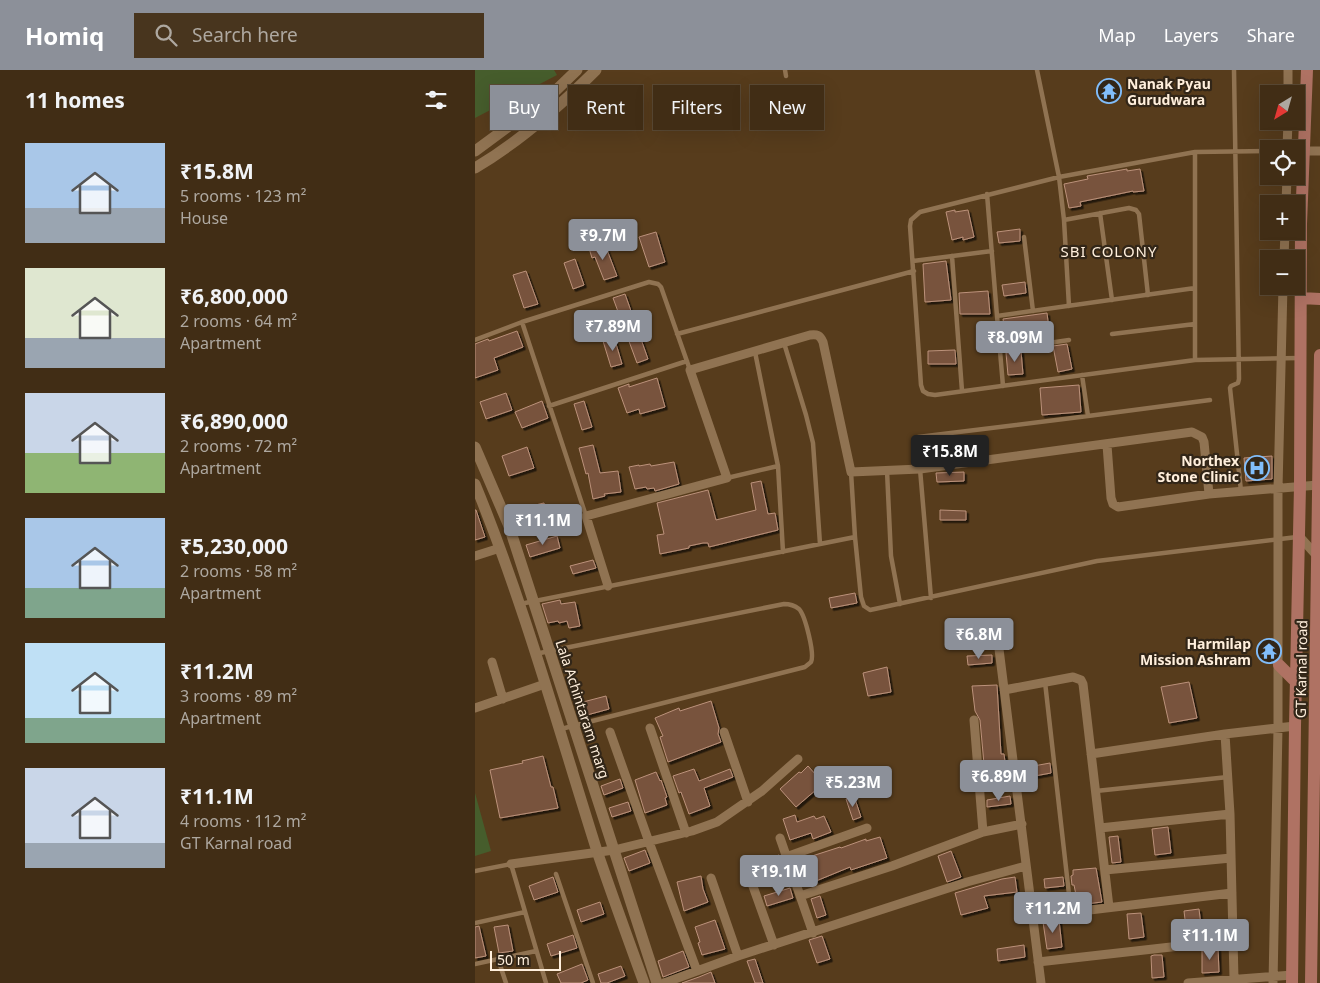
<!DOCTYPE html>
<html lang="en">
<head>
<meta charset="utf-8">
<style>
	:root { --surface:#412d15; --page:#48351e; --text:#f1f3f6; --muted:#aea8a0; --line:#5a4934; --accent:#8c9099 }
	body { margin:0; font-family:"Noto Sans",sans-serif; background:var(--page); color:var(--text); height:100vh; display:flex; flex-direction:column; font-size:19px; white-space:nowrap }
	* { box-sizing:border-box; margin:0 }
	p { font-size:16px; color:var(--muted) }
	.icon { flex:none; width:28px; height:28px; fill:none; stroke:currentColor; stroke-width:2; stroke-linecap:round; stroke-linejoin:round }
	.map { position:relative; flex:1; overflow:hidden }
	.details { display:flex; flex-direction:column; background:var(--surface); width:475px }
	.details>* { flex:none }
	.guide { position:absolute; left:15px; top:15px; width:475px; height:45px; display:flex; gap:10px }
	.needle { width:32px; rotate:217deg }
	.buttons { position:absolute; left:785px; top:15px; display:grid; gap:10px }
	.buttons a { display:grid; place-items:center; width:45px; height:45px; border-radius:0px; background:var(--surface); box-shadow:0 5px 20px #0002,0 0 0 1px var(--line); font-size:25px }
	.scale { position:absolute; left:15px; bottom:12px; width:71px; box-sizing:border-box; padding-left:5px; border:2px solid #ffefdc; border-top:0; font-size:14px; line-height:18px; white-space:nowrap; color:#ffefdc; -webkit-text-stroke:4px #322618; paint-order:stroke }
	.price { position:absolute; translate:-50% -42px; padding:0 11px; border-radius:5px; background:var(--accent); color:#fff; font-size:16px; line-height:32px; filter:drop-shadow(0 1px 2px #0008) }
	.price::after { content:''; position:absolute; left:50%; top:30px; width:15px; height:11px; margin-left:-8px; background:inherit; clip-path:polygon(0 0,100% 0,50% 100%) }
	.price.current { background:#222; color:#fff }
	ul { padding:0; list-style:none }
	li { display:flex; align-items:center; gap:15px; height:125px; padding:0 25px }
	li span { display:grid; place-items:center; flex:none; width:140px; height:100px; border-radius:0px; color:#555 }
	li>.icon { margin-inline-start:auto }
	span .icon { width:60px; height:60px; fill:#fffc; stroke-width:1 }
	li b { font-size:21px }
	h2 { display:flex; justify-content:space-between; align-items:center; height:60px; padding:0 25px; font-size:21px }
	.chip { padding:0 18px; border-radius:0px; background:var(--surface); box-shadow:0 5px 20px #0002,0 0 0 1px var(--line); font-size:18px; line-height:45px }
	.chip.current { background:var(--accent); color:#fff }
	header { display:flex; align-items:center; gap:30px; box-sizing:border-box; height:70px; padding:0 25px; background:var(--accent); color:#fff }
	header strong { font-size:24px }
	nav { display:flex; gap:28px; margin-inline-start:auto; font-size:18px }
	.search { width:350px; height:45px; background:var(--page); display:flex; align-items:center; gap:12px; box-sizing:border-box; padding:0 18px; border-radius:0px; color:var(--muted); font-size:19px }
	main { display:flex; flex:1; min-height:0 }
	.map>svg:first-child { display:block }
	.green { fill:#465d2c }
	.building { fill:#78523d; stroke:#bc927b; filter:url(#shadow) }
	.lines { fill:none; stroke-linecap:round; stroke-linejoin:round }
	.service { stroke:#907352; stroke-width:4.5 }
	.minor { stroke:#907352; stroke-width:9 }
	.tertiary { stroke:#907352; stroke-width:11 }
	.secondary { stroke:#af7263; stroke-width:12 }
	.labels { text-anchor:middle; dominant-baseline:central; stroke-width:4.5; stroke-linejoin:round; paint-order:stroke }
	.poi-label { font-size:14px; font-weight:bold; fill:#ffefdc; stroke:#322618; text-anchor:end }
	.street-label { font-size:14px; fill:#ffefdc; stroke:#322618 }
	.neighbourhood-label { font-size:15px; letter-spacing:1px; fill:#ffefdc; stroke:#322618 }
</style>
</head>
<body>
<header>
<strong>Homiq</strong>
<div class="search"><svg class="icon" aria-label="search" viewBox="0 0 24 24"><circle cx="10" cy="10" r="6"/><path d="M15 15l6 6"/></svg>Search here</div>
<nav><a>Map</a><a>Layers</a><a>Share</a></nav>
</header>
<main>
<section class="details">
<h2>11 homes<svg class="icon" aria-label="filters" viewBox="0 0 24 24"><path d="M4 7h16M4 17h16"/><circle cx="9" cy="7" r="2"/><circle cx="15" cy="17" r="2"/></svg></h2>
<ul>
<li><span style="background:linear-gradient(#a9c7e8 65%,#9aa5b1 0)"><svg class="icon" aria-label="home" viewBox="0 0 24 24"><path d="M3 11l9-7 9 7M6 9v11h12V9"/></svg></span><div><b>₹15.8M</b><p>5 rooms · 123 m²</p><p>House</p></div></li>
<li><span style="background:linear-gradient(#dfe7d0 70%,#9aa5b1 0)"><svg class="icon" aria-label="home" viewBox="0 0 24 24"><path d="M3 11l9-7 9 7M6 9v11h12V9"/></svg></span><div><b>₹6,800,000</b><p>2 rooms · 64 m²</p><p>Apartment</p></div></li>
<li><span style="background:linear-gradient(#c9d6e8 60%,#8fb573 0)"><svg class="icon" aria-label="home" viewBox="0 0 24 24"><path d="M3 11l9-7 9 7M6 9v11h12V9"/></svg></span><div><b>₹6,890,000</b><p>2 rooms · 72 m²</p><p>Apartment</p></div></li>
<li><span style="background:linear-gradient(#a9c7e8 70%,#7fa58c 0)"><svg class="icon" aria-label="home" viewBox="0 0 24 24"><path d="M3 11l9-7 9 7M6 9v11h12V9"/></svg></span><div><b>₹5,230,000</b><p>2 rooms · 58 m²</p><p>Apartment</p></div></li>
<li><span style="background:linear-gradient(#bfe0f5 75%,#7fa58c 0)"><svg class="icon" aria-label="home" viewBox="0 0 24 24"><path d="M3 11l9-7 9 7M6 9v11h12V9"/></svg></span><div><b>₹11.2M</b><p>3 rooms · 89 m²</p><p>Apartment</p></div></li>
<li><span style="background:linear-gradient(#c9d6e8 75%,#9aa5b1 0)"><svg class="icon" aria-label="home" viewBox="0 0 24 24"><path d="M3 11l9-7 9 7M6 9v11h12V9"/></svg></span><div><b>₹11.1M</b><p>4 rooms · 112 m²</p><p>GT Karnal road</p></div></li>
</ul>
</section>
<div class="map">
<svg width="845" height="913" viewBox="0 0 845 913">
	<defs>
		<filter id="shadow"><feDropShadow dx="2.5" dy="2.5" stdDeviation="0" flood-color="#0009"/></filter>
	</defs>
	<rect width="100%" height="100%" fill="#573c1c"/>
	<path class="green" d="M0 0H79L82 5 0 48Z
		M0 723 16 781 0 786Z"/>
	<path class="building" d="M652 99V101L665 99 669 121 658 122V121L605 132 606 136 594 138 589 114 613 109 612 106Z
		M480 140V142L493 140 499 167 488 170V167L477 170 471 142Z
		M545 159V171L524 173 522 162Z
		M181 162 190 192 174 197 164 167Z
		M129 172 142 206 129 210 120 187 117 188 114 178Z
		M100 189 109 215 98 219 89 193Z
		M471 191 476 230 450 232 448 194Z
		M51 201 63 234 49 238 38 205Z
		M550 212 551 223 529 226 527 215Z
		M513 221 515 244H485L484 223Z
		M150 224 173 289 162 293 138 228Z
		M572 243 575 268 545 271V273L532 275 528 249Z
		M42 261 48 277 19 288 23 300 0 308V274L13 269 14 271Z
		M139 267 147 294 136 297 128 271Z
		M592 274 597 299 583 302 578 276Z
		M480 280 481 294H453V281Z
		M546 281 548 304 533 305 531 283Z
		M182 308 190 337 165 344 164 339 152 343 143 318 154 314V317Z
		M604 315 606 342 567 345 565 318Z
		M31 323 37 340 11 349 5 332Z
		M67 331 73 348 47 358 40 342Z
		M109 331 117 357 107 360 99 334Z
		M118 375 125 403 143 401 146 422 129 424 130 426 118 429 113 403 111 404 104 378Z
		M52 377 59 398 34 406 27 386Z
		M797 386V409L771 411 769 388Z
		M199 392 204 414 180 421 179 418 172 419 171 417 160 419 154 397 164 395V396L175 394 176 396Z
		M489 402V411L462 412 461 403Z
		M286 411 293 444 300 443 303 460 234 477 233 473H228L214 476V478L185 484 182 465 189 464 182 433 233 420 241 450 281 440 276 413Z
		M69 433 72 444 46 450 43 439Z
		M0 440H1L10 467 0 470Z
		M465 440 491 441V450H465Z
		M82 466 85 478 55 487 51 475Z
		M118 490 121 498 98 504 95 496Z
		M380 523 382 533 356 538 354 528Z
		M85 530 86 534 100 532 105 556 94 558 92 551 84 553 83 551 73 553 67 534Z
		M517 585V593L493 595 492 586Z
		M412 597 416 622 393 626 388 603Z
		M714 612 722 648 694 653 686 617Z
		M522 615 526 684H529L530 692 509 694 505 650 500 641 497 616Z
		M131 626 134 639 112 645 108 632Z
		M236 631 244 658 243 664 246 672 193 692 185 667 188 666 180 648 204 638 205 641Z
		M68 686 76 717H78L83 738 25 748 15 700 48 693 47 691Z
		M575 693 576 703 554 707 553 697Z
		M333 696 350 715 344 721 342 719 321 737 305 719 324 702 326 703Z
		M219 699 224 711 255 699 258 707 229 718 235 736 214 744 206 722 204 723 198 706Z
		M181 702 185 711 186 710 192 727 190 728 192 735 170 743 160 710Z
		M145 709 148 718 129 725 126 716Z
		M379 726 386 747 378 750 371 729Z
		M535 726 536 734 512 737V730Z
		M153 732 156 741 137 747 134 738Z
		M320 745 322 752 339 746 341 749 349 746 356 762 338 769 336 763 315 770 308 749Z
		M693 757 696 783 680 785 677 759Z
		M643 766 646 792 637 793 634 767Z
		M405 767 412 788 376 800 375 797 341 811 334 787 365 777 366 778 391 769V771Z
		M170 780 175 793 154 801 149 788Z
		M476 781 486 807 472 812 463 786Z
		M304 785 308 797 282 806 278 794Z
		M621 798 627 832 603 835 599 815H597L596 806 598 805V800Z
		M226 806 228 819 233 832 209 841 202 812Z
		M78 807 83 822 59 830 54 816Z
		M540 807 542 822 509 826 513 838 486 845 480 823 527 809Z
		M588 807 589 816 570 818 569 809Z
		M315 818 318 828 292 836 289 826Z
		M345 826 351 845 342 848 336 829Z
		M125 832 129 844 106 852 102 840Z
		M724 839 727 864 712 866 709 841Z
		M666 843 669 867 654 869 652 844Z
		M240 850 250 879 227 885 223 873 225 872 220 857Z
		M584 850 587 877 572 879 568 852Z
		M33 855 38 881 24 883 19 857Z
		M4 856 11 886 0 888V857Z
		M98 865 102 878 76 886 72 874Z
		M347 866 355 889 342 893 334 870Z
		M549 875 550 887 523 891 522 879Z
		M743 878 744 902 727 903V880Z
		M208 881 214 897 188 907 183 891Z
		M679 885H687L689 907 677 908 676 886Z
		M280 889 288 913H280L272 891Z
		M107 894 113 910 106 913H86L82 904Z
		M146 896 150 906 132 913H126L123 904Z
		M236 902 240 913H207L224 907Z"/>
	<g class="lines">
		<path class="service" d="M310 0 311 6
			M562 0 584 107 589 150 654 138 661 140 664 144 673 225
			M759 0 764 309 763 313 756 316 755 318 766 421
			M794 81 720 82V290L825 288
			M720 82 584 107 445 142 436 150 435 156 446 315 448 321 453 324 460 325 720 290
			M512 124 522 246
			M625 143 637 230
			M589 150 594 236
			M549 167 558 241
			M477 186 487 321
			M438 191 517 181
			M47 252 174 212 183 214 186 217 215 300
			M202 264 439 201
			M637 264 720 254
			M0 270 47 252 111 446
			M309 273 331 345 338 373 345 474
			M525 280 594 270
			M280 282 303 396 308 482
			M528 316 522 246 720 218
			M74 336 212 291
			M613 346 735 330
			M443 367 613 346 607 305
			M445 399 456 528
			M412 401 416 486 425 534
			M376 402 380 467
			M252 408 303 396
			M45 534 380 467 386 527 389 536 395 540 622 491 822 467
			M60 584 309 534C315 534 319 535 324 539 330 545 340 584 336 592 335 593 331 596 330 597L86 659
			M570 612 596 842
			M621 721 753 707
			M0 801 36 794 71 913
			M81 804 118 913
			M0 853 50 842
			M23 889 31 913
			M0 894 61 881"/>
		<path class="minor" d="M813 24V0
			M812 79 813 51
			M821 81H845
			M811 134 812 106
			M809 189 810 161
			M632 375 636 428 638 434 643 437 734 424 843 415
			M824 466 842 486H845
			M0 486 25 478
			M133 516 111 446 252 408 215 300 335 265C342 264 345 265 348 272L376 402 445 399 717 362 727 367 729 372 734 424
			M524 579 566 913
			M17 592 28 629
			M529 620 598 607 606 610 608 614 634 837
			M0 638 70 614
			M499 650 508 762
			M175 658 211 763
			M135 662 174 772 222 901
			M249 662 273 732
			M750 664 755 744 759 909
			M616 684 750 664 820 656
			M625 758 755 744
			M305 768 338 863
			M311 787 392 758
			M36 794 139 780 217 761 242 752 287 721 323 689
			M270 794 299 875
			M630 800 756 788
			M236 808 263 886
			M325 826 417 796 508 762 547 754
			M556 847 757 823
			M563 892 758 870
			M189 913 263 886 492 812 551 796
			M713 913 817 905
			M798 913 803 658V418L808 216"/>
		<path class="tertiary" d="M0 81 76 25 102 0
			M0 98C44 72 85 36 121 0
			M0 377 34 456 182 913
			M0 414C49 533 83 658 122 781 137 825 153 869 169 913"/>
		<path class="secondary" d="M826 228 845 229
			M804 595 821 612
			M817 913 820 656 825 416 826 154 832 0
			M836 913 845 285"/>
	</g>
	<defs>
		<symbol id="temple-ring" viewBox="-11 -11 22 22"><circle r="9.5" fill="#322618" stroke="#81bdfa" stroke-width="1.5"/><path d="M0-6L5-2H3V0L6.5 2.5H4V6H1.5V3h-3V6H-4V2.5H-6.5L-3 0V-2H-5Z" fill="#81bdfa"/></symbol>
		<symbol id="hospital-ring" viewBox="-11 -11 22 22"><circle r="9.5" fill="#322618" stroke="#81bdfa" stroke-width="1.5"/><path d="M-5-5h3v3.5h4V-5h3V5h-3V1.5h-4V5h-3Z" fill="#81bdfa"/></symbol>
	</defs>
	<g fill-rule="evenodd">
		<use href="#temple-ring" x="620" y="7" width="28" height="28"/>
		<use href="#hospital-ring" x="768" y="384" width="28" height="28"/>
		<use href="#temple-ring" x="780" y="567" width="28" height="28"/>
	</g>
	<g class="labels">
		<g class="poi-label">
			<text x="652" y="13" text-anchor="start">Nanak Pyau<tspan x="652" dy="16">Gurudwara</tspan></text>
			<text x="764" y="390">Northex<tspan x="764" dy="16">Stone Clinic</tspan></text>
			<text x="776" y="573">Harmilap<tspan x="776" dy="16">Mission Ashram</tspan></text>
		</g>
		<g class="street-label">
			<text transform="translate(826 599) rotate(-89)">GT Karnal road</text>
			<text transform="translate(108 639) rotate(72)">Lala Achintaram marg</text>
		</g>
		<g class="neighbourhood-label">
			<text x="634" y="181">SBI COLONY</text>
		</g>
	</g>
</svg>
<div class="buttons">
<a><svg class="needle" viewBox="-14 -14 28 28"><path d="M0-13l5 13h-10z" fill="#e53935"/><path d="M0 13l5-13h-10z" fill="#aea8a0"/></svg></a>
<a><svg class="icon" aria-label="locate" viewBox="0 0 24 24"><circle cx="12" cy="12" r="6"/><path d="M12 2v4M12 18v4M2 12h4M18 12h4"/></svg></a>
<a>+</a>
<a>−</a>
</div>
<div class="scale">50 m</div>
<b class="price" style="left:128px;top:191px">₹9.7M</b>
<b class="price" style="left:138px;top:282px">₹7.89M</b>
<b class="price" style="left:540px;top:293px">₹8.09M</b>
<b class="price current" style="left:475px;top:407px">₹15.8M</b>
<b class="price" style="left:68px;top:476px">₹11.1M</b>
<b class="price" style="left:504px;top:590px">₹6.8M</b>
<b class="price" style="left:524px;top:732px">₹6.89M</b>
<b class="price" style="left:378px;top:738px">₹5.23M</b>
<b class="price" style="left:304px;top:827px">₹19.1M</b>
<b class="price" style="left:578px;top:864px">₹11.2M</b>
<b class="price" style="left:735px;top:891px">₹11.1M</b>
<div class="guide">
<a class="chip current">Buy</a>
<a class="chip">Rent</a>
<a class="chip">Filters</a>
<a class="chip">New</a>
</div>
</div>
</main>
</body>
</html>
